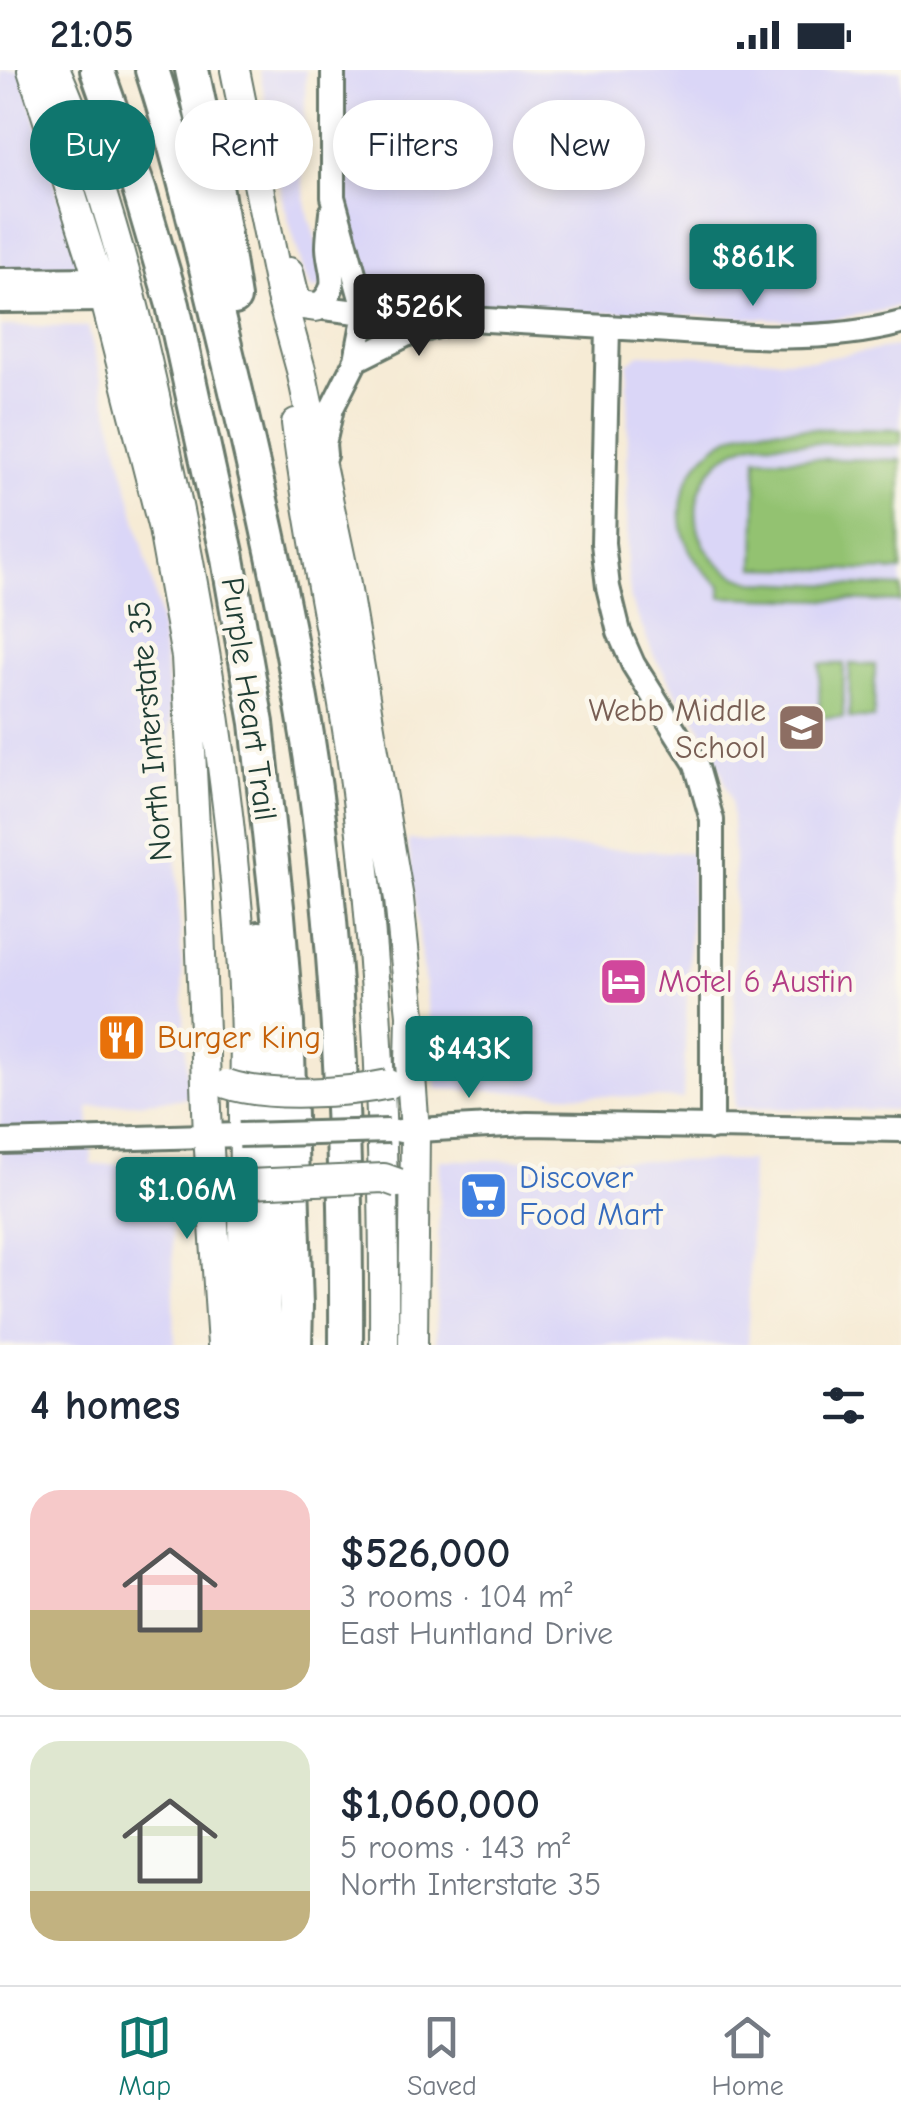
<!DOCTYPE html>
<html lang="en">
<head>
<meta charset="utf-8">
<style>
	:root { --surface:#fff; --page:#f6f6f7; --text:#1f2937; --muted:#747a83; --line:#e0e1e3; --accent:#0f766e }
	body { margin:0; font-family:"Comic Neue",sans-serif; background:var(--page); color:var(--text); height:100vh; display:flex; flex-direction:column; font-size:38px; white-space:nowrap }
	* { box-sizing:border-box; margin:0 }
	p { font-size:32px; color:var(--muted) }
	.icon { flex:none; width:55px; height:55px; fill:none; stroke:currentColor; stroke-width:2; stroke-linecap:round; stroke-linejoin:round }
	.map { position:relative; height:1275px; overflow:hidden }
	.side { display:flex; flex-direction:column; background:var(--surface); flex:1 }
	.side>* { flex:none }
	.top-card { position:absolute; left:30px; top:30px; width:842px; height:90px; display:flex; gap:20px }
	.price { position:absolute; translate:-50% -85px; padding:0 22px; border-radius:10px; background:var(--accent); color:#fff; font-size:32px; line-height:65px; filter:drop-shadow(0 2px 5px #0008) }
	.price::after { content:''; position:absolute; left:50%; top:60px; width:30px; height:22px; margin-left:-15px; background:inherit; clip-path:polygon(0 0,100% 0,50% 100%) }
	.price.on { background:#222; color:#fff }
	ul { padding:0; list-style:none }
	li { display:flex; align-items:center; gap:30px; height:250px; padding:0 30px }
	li+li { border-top:2px solid var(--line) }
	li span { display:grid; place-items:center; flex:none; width:280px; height:200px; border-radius:30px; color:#555 }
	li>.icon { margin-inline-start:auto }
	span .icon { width:120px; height:120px; fill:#fffc; stroke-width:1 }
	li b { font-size:42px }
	h2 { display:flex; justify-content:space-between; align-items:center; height:120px; padding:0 30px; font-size:42px }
	.tag { padding:0 35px; border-radius:45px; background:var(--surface); box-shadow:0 5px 15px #0003; font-size:35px; line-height:90px }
	.tag.on { background:var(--accent); color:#fff }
	.status { display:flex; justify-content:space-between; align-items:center; height:70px; padding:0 50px; background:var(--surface); direction:ltr }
	.status svg { height:28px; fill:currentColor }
	.tabs { display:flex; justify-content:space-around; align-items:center; height:140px; border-top:2px solid var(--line); background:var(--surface); font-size:28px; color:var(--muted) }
	.tabs a { display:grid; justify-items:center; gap:5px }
	.tabs .on { color:var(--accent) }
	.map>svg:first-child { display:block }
	.built { fill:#dad6f7 }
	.pitch { fill:#93c271; stroke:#598052; stroke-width:2.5 }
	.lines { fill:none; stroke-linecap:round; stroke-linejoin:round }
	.minor-casing { stroke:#6a7a6c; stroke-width:28 }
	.major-casing { stroke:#6a7a6c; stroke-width:32 }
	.highway-casing { stroke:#6a7a6c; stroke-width:38 }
	.minor { stroke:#fff; stroke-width:22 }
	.major { stroke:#fff; stroke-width:28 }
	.highway { stroke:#fff; stroke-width:32 }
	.minor-bridge-casing { stroke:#6a7a6c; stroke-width:28; stroke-linecap:butt }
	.major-bridge-casing { stroke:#6a7a6c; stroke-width:32; stroke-linecap:butt }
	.minor-bridge { stroke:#fff; stroke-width:22 }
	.major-bridge { stroke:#fff; stroke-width:28 }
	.labels { text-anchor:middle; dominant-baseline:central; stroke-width:9; stroke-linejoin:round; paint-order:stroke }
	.street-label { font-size:32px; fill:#1f3d34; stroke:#fbf7ec }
	.education-label { font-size:32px; fill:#785e54; stroke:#fbf7ec; text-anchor:end }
	.hotel-label { font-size:32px; fill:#b23c85; stroke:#fbf7ec; text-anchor:start }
	.food-label { font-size:32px; fill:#c56008; stroke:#fbf7ec; text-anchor:start }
	.shop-label { font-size:32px; fill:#366cbe; stroke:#fbf7ec; text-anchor:start }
</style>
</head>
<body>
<div class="status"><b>21:05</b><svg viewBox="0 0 49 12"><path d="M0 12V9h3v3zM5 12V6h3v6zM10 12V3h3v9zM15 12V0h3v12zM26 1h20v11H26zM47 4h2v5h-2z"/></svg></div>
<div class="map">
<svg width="901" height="1275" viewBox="0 0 901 1275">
	<rect width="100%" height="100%" fill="#fbf7ec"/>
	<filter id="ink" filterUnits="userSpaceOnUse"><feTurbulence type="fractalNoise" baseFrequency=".01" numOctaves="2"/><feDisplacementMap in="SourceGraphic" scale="20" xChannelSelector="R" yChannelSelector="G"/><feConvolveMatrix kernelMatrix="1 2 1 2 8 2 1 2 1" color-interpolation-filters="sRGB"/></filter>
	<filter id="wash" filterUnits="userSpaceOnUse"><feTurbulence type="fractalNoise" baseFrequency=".0048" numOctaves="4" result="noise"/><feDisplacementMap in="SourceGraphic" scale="40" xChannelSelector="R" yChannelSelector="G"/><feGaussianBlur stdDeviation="2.25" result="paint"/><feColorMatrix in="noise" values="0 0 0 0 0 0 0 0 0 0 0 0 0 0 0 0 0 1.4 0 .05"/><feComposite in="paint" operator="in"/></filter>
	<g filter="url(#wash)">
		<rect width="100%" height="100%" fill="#f6ebd5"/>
		<path class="built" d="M0 0H21L81 200H0Z
			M260 0H306L302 112 309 147 325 201 324 216 312 220 305 206 283 131Z
			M333 0H901V234L886 240 824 251 617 242 474 249 365 243 333 127Z
			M0 256 88 257 158 537 169 631 188 1028 89 1037 92 1095 171 1092 175 1275H0Z
			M901 276V1040L735 1038 734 784 731 730 722 703 698 652 686 634 682 632 655 588 631 531 627 497 628 293 640 284 815 290Z
			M408 770 693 783 683 1029 437 1019Z
			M440 1090 751 1091 748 1275H436Z"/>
		<path class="pitch" d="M756 358 901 360V375L758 372C678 389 675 491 754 512L901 517V532L721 527V515C653 468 676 375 756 358Z
			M757 388 901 390V501L755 498Z
			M820 594H844L843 648 819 647Z
			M850 594 875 595 874 648H849Z"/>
	</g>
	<g filter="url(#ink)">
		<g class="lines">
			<defs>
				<path id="minor" d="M0 210 100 209
					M0 231 105 230
					M316 237 365 243C457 248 549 253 641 259 726 265 819 275 901 253
					M316 237C343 216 329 204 328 177 328 166 330 154 331 143
					M608 257 603 473 608 517 619 562 633 594 696 694 712 750V1058
					M356 290 406 265 445 254
					M325 385 324 374 332 338 356 290 365 243 333 127V0
					M400 1061 527 1054 901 1060
					M0 1072 239 1065"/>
				<path id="major" d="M32 0 105 230 163 459 186 587 199 832 208 1065 222 1275
					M56 0C107 117 138 244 164 368 204 555 235 744 244 936 246 973 244 1011 244 1049 243 1124 243 1200 243 1275
					M235 0 281 227 301 300 345 509 399 829 411 945 410 993 415 1061 413 1275
					M289 202 296 231 302 235 316 237
					M296 353C310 471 338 587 354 706 379 894 385 1085 384 1275"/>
				<path id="highway" d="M97 0 139 119 173 235 227 483 257 653 278 846 287 953 296 1236 295 1275
					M152 0C180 86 200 175 222 263 255 398 286 534 308 671 339 867 347 1077 346 1275
					M192 0 214 103 234 228
					M259 868 262 982 264 1275"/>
			</defs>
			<use href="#minor" class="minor-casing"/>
			<use href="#major" class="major-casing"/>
			<use href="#highway" class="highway-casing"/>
			<use href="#minor" class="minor"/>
			<use href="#major" class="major"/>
			<use href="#highway" class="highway"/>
			<defs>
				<path id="minor-bridge" d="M239 1065 389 1061"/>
				<path id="major-bridge" d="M227 1014C267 1028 347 1023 389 1014
					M230 1122 248 1114 384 1108 398 1113"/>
			</defs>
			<use href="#minor-bridge" class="minor-bridge-casing"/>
			<use href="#major-bridge" class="major-bridge-casing"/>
			<use href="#minor-bridge" class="minor-bridge"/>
			<use href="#major-bridge" class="major-bridge"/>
		</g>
	</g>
	<defs>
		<symbol id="school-square" viewBox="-11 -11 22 22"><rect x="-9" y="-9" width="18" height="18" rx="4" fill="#8d6e63" stroke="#fbf7ec"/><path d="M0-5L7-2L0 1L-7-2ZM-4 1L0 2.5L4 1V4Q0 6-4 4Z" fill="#fff"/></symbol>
		<symbol id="hotel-square" viewBox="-11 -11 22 22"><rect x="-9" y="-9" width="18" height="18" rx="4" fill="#d1479c" stroke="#fbf7ec"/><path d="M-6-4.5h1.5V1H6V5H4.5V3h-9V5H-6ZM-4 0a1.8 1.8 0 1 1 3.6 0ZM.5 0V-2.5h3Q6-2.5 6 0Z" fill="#fff"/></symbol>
		<symbol id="restaurant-square" viewBox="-11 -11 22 22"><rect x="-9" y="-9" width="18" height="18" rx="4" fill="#e8710a" stroke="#fbf7ec"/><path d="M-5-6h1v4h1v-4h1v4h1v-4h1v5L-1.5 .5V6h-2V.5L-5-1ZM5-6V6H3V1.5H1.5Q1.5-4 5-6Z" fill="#fff"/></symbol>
		<symbol id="supermarket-square" viewBox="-11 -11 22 22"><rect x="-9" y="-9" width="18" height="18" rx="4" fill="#3f7fe0" stroke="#fbf7ec"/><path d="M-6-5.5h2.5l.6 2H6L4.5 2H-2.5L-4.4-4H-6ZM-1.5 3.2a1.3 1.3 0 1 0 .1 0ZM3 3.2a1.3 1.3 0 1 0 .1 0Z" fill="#fff"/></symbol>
	</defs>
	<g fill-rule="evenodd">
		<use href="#school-square" x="774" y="630" width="55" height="55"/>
		<use href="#hotel-square" x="596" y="884" width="55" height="55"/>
		<use href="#restaurant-square" x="94" y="940" width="55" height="55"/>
		<use href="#supermarket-square" x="456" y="1098" width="55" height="55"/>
	</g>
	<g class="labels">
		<g class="street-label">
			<text transform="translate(249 629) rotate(82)">Purple Heart Trail</text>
			<text transform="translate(150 661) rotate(-95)">North Interstate 35</text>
		</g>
		<g class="education-label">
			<text x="766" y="640">Webb Middle<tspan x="766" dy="37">School</tspan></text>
		</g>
		<g class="hotel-label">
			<text x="658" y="911">Motel 6 Austin</text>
		</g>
		<g class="food-label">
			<text x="157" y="967">Burger King</text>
		</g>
		<g class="shop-label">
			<text x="519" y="1107">Discover<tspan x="519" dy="37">Food Mart</tspan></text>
		</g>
	</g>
</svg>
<b class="price" style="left:753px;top:239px">$861K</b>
<b class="price on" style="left:419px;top:289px">$526K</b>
<b class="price" style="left:469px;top:1031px">$443K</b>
<b class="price" style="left:187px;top:1172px">$1.06M</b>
<div class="top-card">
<a class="tag on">Buy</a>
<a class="tag">Rent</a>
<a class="tag">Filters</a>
<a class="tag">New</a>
</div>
</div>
<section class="side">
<h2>4 homes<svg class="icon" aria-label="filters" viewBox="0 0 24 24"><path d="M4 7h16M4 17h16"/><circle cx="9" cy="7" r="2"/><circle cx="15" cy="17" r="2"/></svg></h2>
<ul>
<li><span style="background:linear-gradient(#f6c9c9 60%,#c2b280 0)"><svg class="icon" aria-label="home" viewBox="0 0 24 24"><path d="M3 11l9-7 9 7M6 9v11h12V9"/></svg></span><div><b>$526,000</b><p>3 rooms · 104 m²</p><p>East Huntland Drive</p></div></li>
<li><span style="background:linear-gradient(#dfe7d0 75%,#c2b280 0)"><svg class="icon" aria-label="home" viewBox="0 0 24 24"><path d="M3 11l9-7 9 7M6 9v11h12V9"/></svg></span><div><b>$1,060,000</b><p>5 rooms · 143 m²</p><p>North Interstate 35</p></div></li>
</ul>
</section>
<nav class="tabs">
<a class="on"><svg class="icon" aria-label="map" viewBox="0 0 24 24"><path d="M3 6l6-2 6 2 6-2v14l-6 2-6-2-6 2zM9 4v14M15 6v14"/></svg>Map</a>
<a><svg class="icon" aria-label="saved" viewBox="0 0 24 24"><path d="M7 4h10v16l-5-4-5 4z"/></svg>Saved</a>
<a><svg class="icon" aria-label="home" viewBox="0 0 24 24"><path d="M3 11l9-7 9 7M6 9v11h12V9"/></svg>Home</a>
</nav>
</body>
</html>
